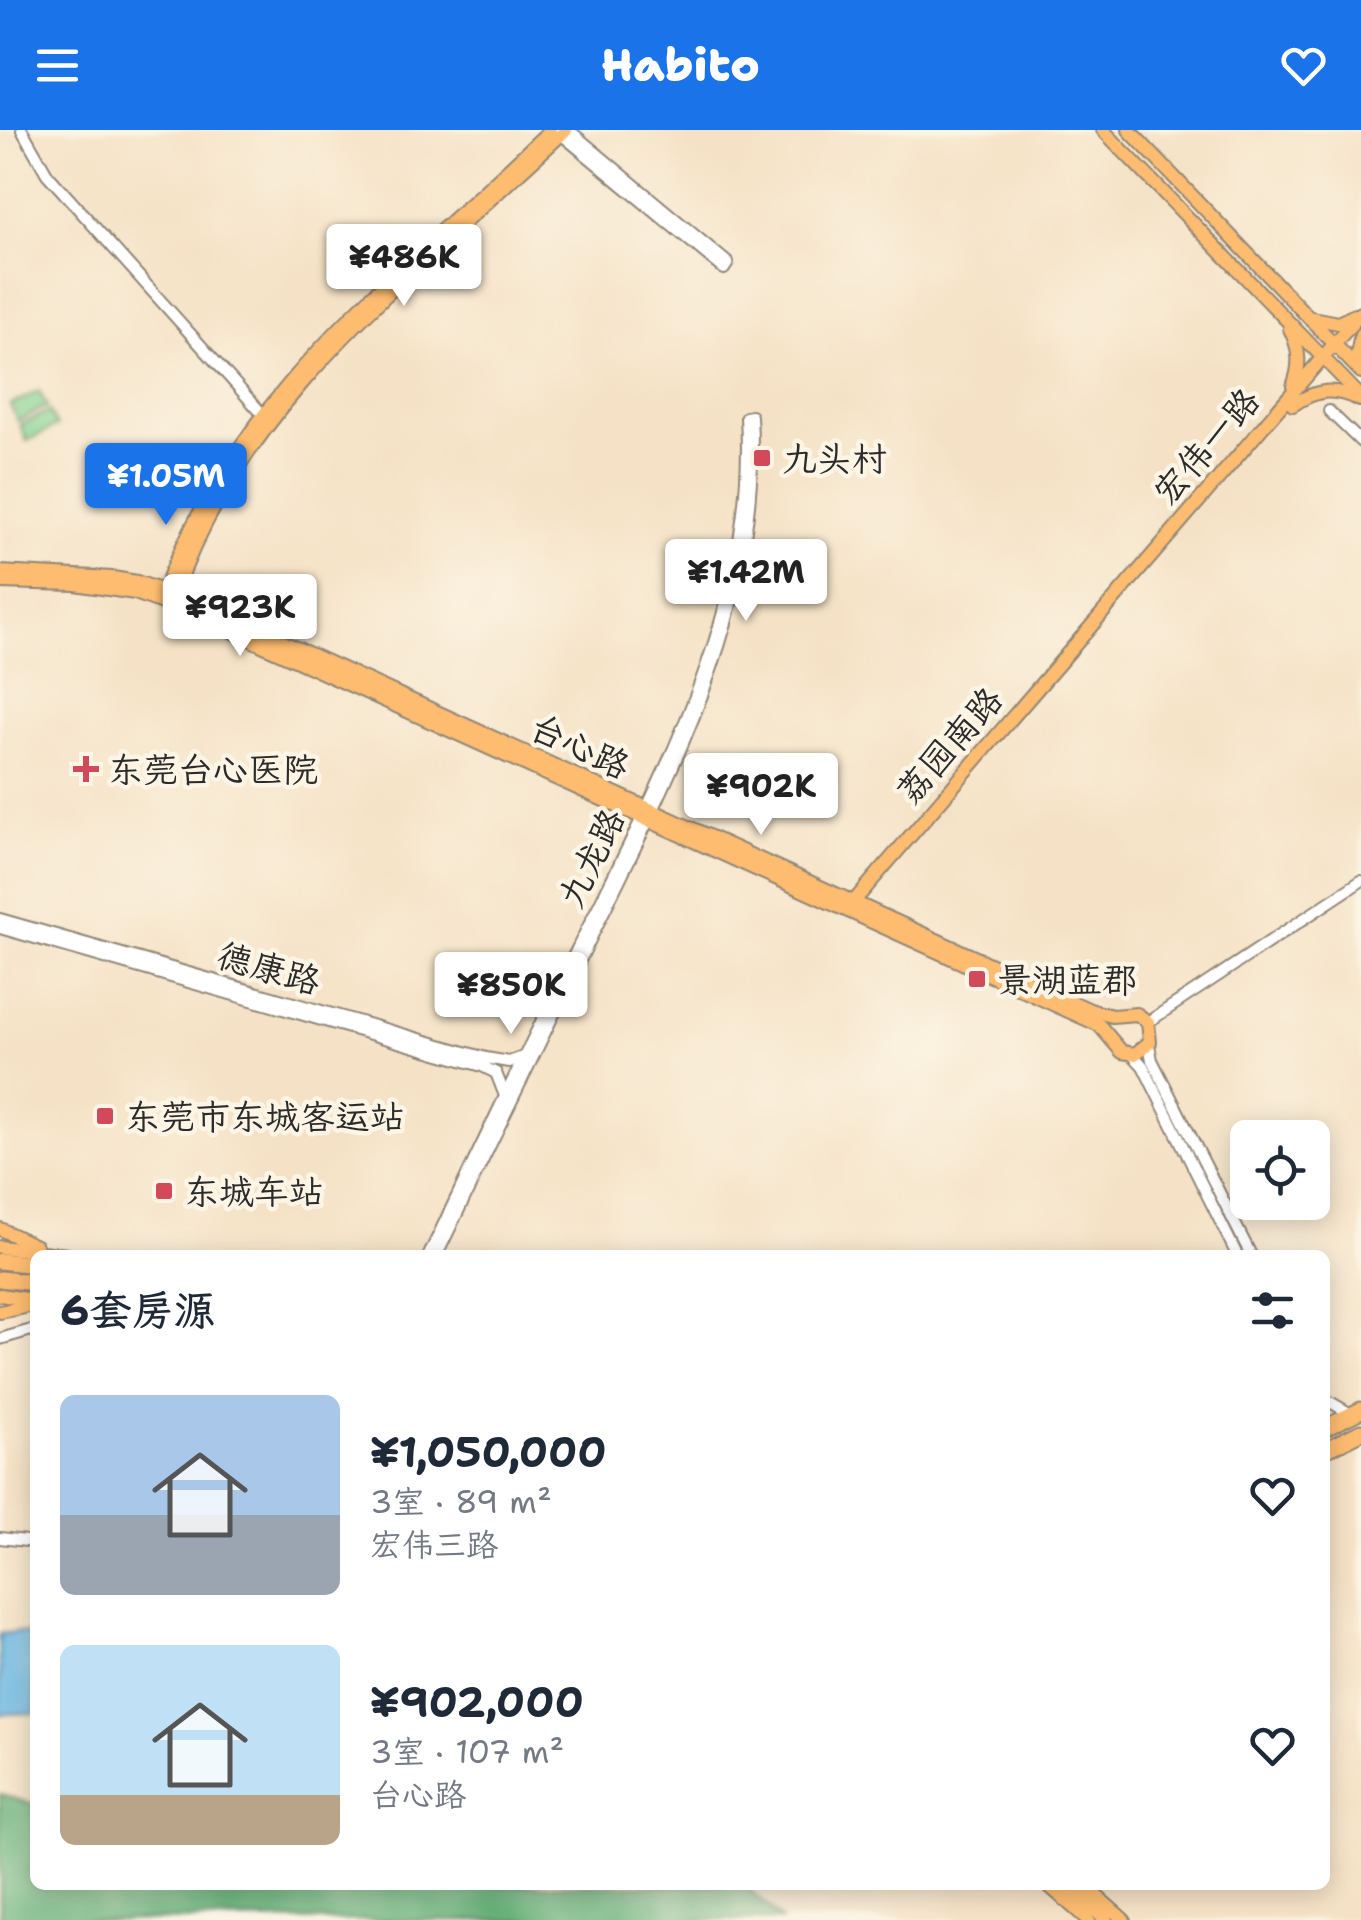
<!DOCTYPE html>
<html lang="zh">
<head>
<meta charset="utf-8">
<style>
	:root { --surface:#fff; --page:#f2f2f3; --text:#1f2937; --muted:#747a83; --accent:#1a73e8 }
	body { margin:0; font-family:"Shantell Sans","LXGW WenKai TC",sans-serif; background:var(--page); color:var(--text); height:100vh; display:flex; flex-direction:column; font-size:38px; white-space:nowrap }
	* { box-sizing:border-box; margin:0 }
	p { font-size:32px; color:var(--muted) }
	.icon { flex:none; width:55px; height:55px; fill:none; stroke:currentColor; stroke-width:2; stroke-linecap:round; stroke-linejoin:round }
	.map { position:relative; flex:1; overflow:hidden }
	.side { position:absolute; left:30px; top:1120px; width:1300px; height:640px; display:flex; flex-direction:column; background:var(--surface); border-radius:15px; box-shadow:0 5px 25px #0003 }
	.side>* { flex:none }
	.fabs { position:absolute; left:1230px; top:990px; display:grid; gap:20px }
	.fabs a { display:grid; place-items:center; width:100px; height:100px; border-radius:15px; background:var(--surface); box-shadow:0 5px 25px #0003; font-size:50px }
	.price { position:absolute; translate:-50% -85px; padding:0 22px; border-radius:10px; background:#fff; color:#222; font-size:32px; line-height:65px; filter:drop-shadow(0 2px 5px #0008) }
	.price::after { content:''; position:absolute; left:50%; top:60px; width:30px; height:22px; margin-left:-15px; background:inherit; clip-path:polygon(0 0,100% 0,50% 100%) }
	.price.active { background:var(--accent); color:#fff }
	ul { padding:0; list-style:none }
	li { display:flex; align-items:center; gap:30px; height:250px; padding:0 30px }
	li span { display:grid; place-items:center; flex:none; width:280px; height:200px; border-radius:15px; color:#555 }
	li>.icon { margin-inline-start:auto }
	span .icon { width:120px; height:120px; fill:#fffc; stroke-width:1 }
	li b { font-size:42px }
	h2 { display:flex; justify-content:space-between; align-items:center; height:120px; padding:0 30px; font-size:42px }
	header { display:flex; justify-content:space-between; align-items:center; height:130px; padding:0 30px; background:var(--accent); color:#fff; font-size:45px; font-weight:800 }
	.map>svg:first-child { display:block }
	.green { fill:#81d08f; stroke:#567e5d; stroke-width:2.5 }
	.forest { fill:#68b27a; stroke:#4a6e52; stroke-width:2.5 }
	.water { fill:#6ab7e4; stroke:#4a7188; stroke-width:2.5 }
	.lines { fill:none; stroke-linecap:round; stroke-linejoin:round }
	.minor-casing { stroke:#908678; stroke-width:14 }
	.major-casing { stroke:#908678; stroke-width:16 }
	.highway-casing { stroke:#908678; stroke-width:19 }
	.minor { stroke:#fff; stroke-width:10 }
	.major { stroke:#fdbc70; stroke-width:12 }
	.highway { stroke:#fdbc70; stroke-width:15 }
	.poi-dot { fill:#d1495b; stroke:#fcf5e5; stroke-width:4 }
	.labels { text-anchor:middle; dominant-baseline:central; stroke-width:9; stroke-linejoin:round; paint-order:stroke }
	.street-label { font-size:35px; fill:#2b2b2b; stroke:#fcf5e5 }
	.poi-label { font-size:35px; fill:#2b2b2b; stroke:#fcf5e5; text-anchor:start }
</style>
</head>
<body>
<header><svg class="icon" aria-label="menu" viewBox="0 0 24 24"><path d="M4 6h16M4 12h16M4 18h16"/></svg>Habito<svg class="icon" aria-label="heart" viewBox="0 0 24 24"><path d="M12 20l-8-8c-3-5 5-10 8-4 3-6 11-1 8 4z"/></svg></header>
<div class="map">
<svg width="1361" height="1790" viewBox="0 0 1361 1790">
	<rect width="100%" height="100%" fill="#fcf5e5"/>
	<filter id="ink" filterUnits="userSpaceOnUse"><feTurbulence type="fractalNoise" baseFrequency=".01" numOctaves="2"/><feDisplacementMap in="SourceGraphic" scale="20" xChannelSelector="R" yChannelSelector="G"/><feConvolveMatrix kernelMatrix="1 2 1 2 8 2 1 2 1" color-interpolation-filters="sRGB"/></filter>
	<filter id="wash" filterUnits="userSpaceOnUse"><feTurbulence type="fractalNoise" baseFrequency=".0048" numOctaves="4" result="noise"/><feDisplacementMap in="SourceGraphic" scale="40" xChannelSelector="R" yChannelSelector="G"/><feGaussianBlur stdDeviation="2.25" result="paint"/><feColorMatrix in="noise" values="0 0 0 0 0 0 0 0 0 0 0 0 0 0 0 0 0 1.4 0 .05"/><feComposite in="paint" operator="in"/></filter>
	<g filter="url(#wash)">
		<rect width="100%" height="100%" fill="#f5e2c6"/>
		<path class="green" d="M39 261 47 276 18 291 10 275Z
			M49 281 57 296 27 311 20 295Z"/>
		<path class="forest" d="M0 1664 35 1674V1755H745L781 1790H0Z"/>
		<path class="water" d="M16 1502 35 1505V1583L0 1584V1504Z"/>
	</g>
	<g filter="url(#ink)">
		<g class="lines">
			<defs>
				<path id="minor" d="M22 0 47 44 266 288
					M556 0 724 139 728 133 569 0
					M1329 281 1361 312
					M0 789 486 928 509 932 523 927
					M0 798 482 936 496 943 505 966
					M1148 892 1361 751
					M1149 915 1152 930 1251 1125
					M1132 924 1143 936 1237 1125
					M429 1125C478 1022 527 919 578 817 659 653 758 477 746 287L751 286C763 475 670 646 590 810 538 915 488 1020 437 1125
					M0 1209 35 1199
					M1325 1269 1351 1284
					M0 1408 35 1412"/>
				<path id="major" d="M1103 0 1361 267
					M1129 0 1361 242
					M1312 188 1338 193 1355 185
					M1290 199C1300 219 1301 236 1293 256
					M1361 204 1357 225 1361 237
					M1293 275C1316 259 1334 257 1360 270
					M0 442 113 448 137 452 198 473 1090 880 1112 886 1137 884 1148 892 1150 912 1135 924 1122 922 1099 895 198 486 135 463 75 454 0 452
					M161 469C232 267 401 143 550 0
					M172 472C240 270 416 141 566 0
					M850 776 1361 183
					M0 1099 36 1116
					M0 1117 68 1125
					M0 1165 32 1170
					M0 1182 35 1175
					M1048 1755 1088 1790
					M1066 1755 1106 1790
					M1084 1755 1124 1790"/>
				<path id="highway" d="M0 1131 35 1135
					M0 1149 35 1153
					M1325 1298 1361 1280
					M1325 1320 1361 1302"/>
			</defs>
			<use href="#minor" class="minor-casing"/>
			<use href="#major" class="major-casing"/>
			<use href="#highway" class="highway-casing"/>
			<use href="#minor" class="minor"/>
			<use href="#major" class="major"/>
			<use href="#highway" class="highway"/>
		</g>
	</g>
	<g class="poi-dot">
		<rect x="752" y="318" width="20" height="20" rx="5"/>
		<path d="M81 624h10v10h10v10h-10v10h-10v-10h-10v-10h10z"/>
		<rect x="967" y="839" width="20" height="20" rx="5"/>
		<rect x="95" y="976" width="20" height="20" rx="5"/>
		<rect x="154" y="1051" width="20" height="20" rx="5"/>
	</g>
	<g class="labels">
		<g class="street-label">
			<text transform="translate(1206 316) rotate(-49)">宏伟一路</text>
			<text transform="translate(949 615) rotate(-49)">荔园南路</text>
			<text transform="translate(580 616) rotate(25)">台心路</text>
			<text transform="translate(591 728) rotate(-64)">九龙路</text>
			<text transform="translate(269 838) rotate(16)">德康路</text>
		</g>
		<g class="poi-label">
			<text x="782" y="328">九头村</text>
			<text x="108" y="639">东莞台心医院</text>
			<text x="997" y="849">景湖蓝郡</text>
			<text x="125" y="986">东莞市东城客运站</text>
			<text x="184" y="1061">东城车站</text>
		</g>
	</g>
</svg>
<div class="fabs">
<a><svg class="icon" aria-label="locate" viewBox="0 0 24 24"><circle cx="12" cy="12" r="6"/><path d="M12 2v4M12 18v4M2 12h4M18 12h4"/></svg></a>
</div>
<b class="price" style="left:404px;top:179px">¥486K</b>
<b class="price active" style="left:166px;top:398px">¥1.05M</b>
<b class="price" style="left:746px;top:494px">¥1.42M</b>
<b class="price" style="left:240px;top:529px">¥923K</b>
<b class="price" style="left:761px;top:708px">¥902K</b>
<b class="price" style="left:511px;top:907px">¥850K</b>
<section class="side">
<h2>6套房源<svg class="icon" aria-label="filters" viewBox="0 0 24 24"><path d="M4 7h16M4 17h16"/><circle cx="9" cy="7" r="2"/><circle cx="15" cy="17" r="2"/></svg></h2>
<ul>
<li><span style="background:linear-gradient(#a9c7e8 60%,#9aa5b1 0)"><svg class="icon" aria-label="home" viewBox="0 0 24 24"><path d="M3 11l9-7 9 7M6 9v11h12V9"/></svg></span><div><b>¥1,050,000</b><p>3室 · 89 m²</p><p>宏伟三路</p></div><svg class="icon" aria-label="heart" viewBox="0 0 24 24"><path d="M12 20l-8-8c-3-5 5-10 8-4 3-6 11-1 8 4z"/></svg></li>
<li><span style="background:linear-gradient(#bfe0f5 75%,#b9a48a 0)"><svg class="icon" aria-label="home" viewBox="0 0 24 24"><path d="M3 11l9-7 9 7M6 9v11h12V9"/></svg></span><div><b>¥902,000</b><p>3室 · 107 m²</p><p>台心路</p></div><svg class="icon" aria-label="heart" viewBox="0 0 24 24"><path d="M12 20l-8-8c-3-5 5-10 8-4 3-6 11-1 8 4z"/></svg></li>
</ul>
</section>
</div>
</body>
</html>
